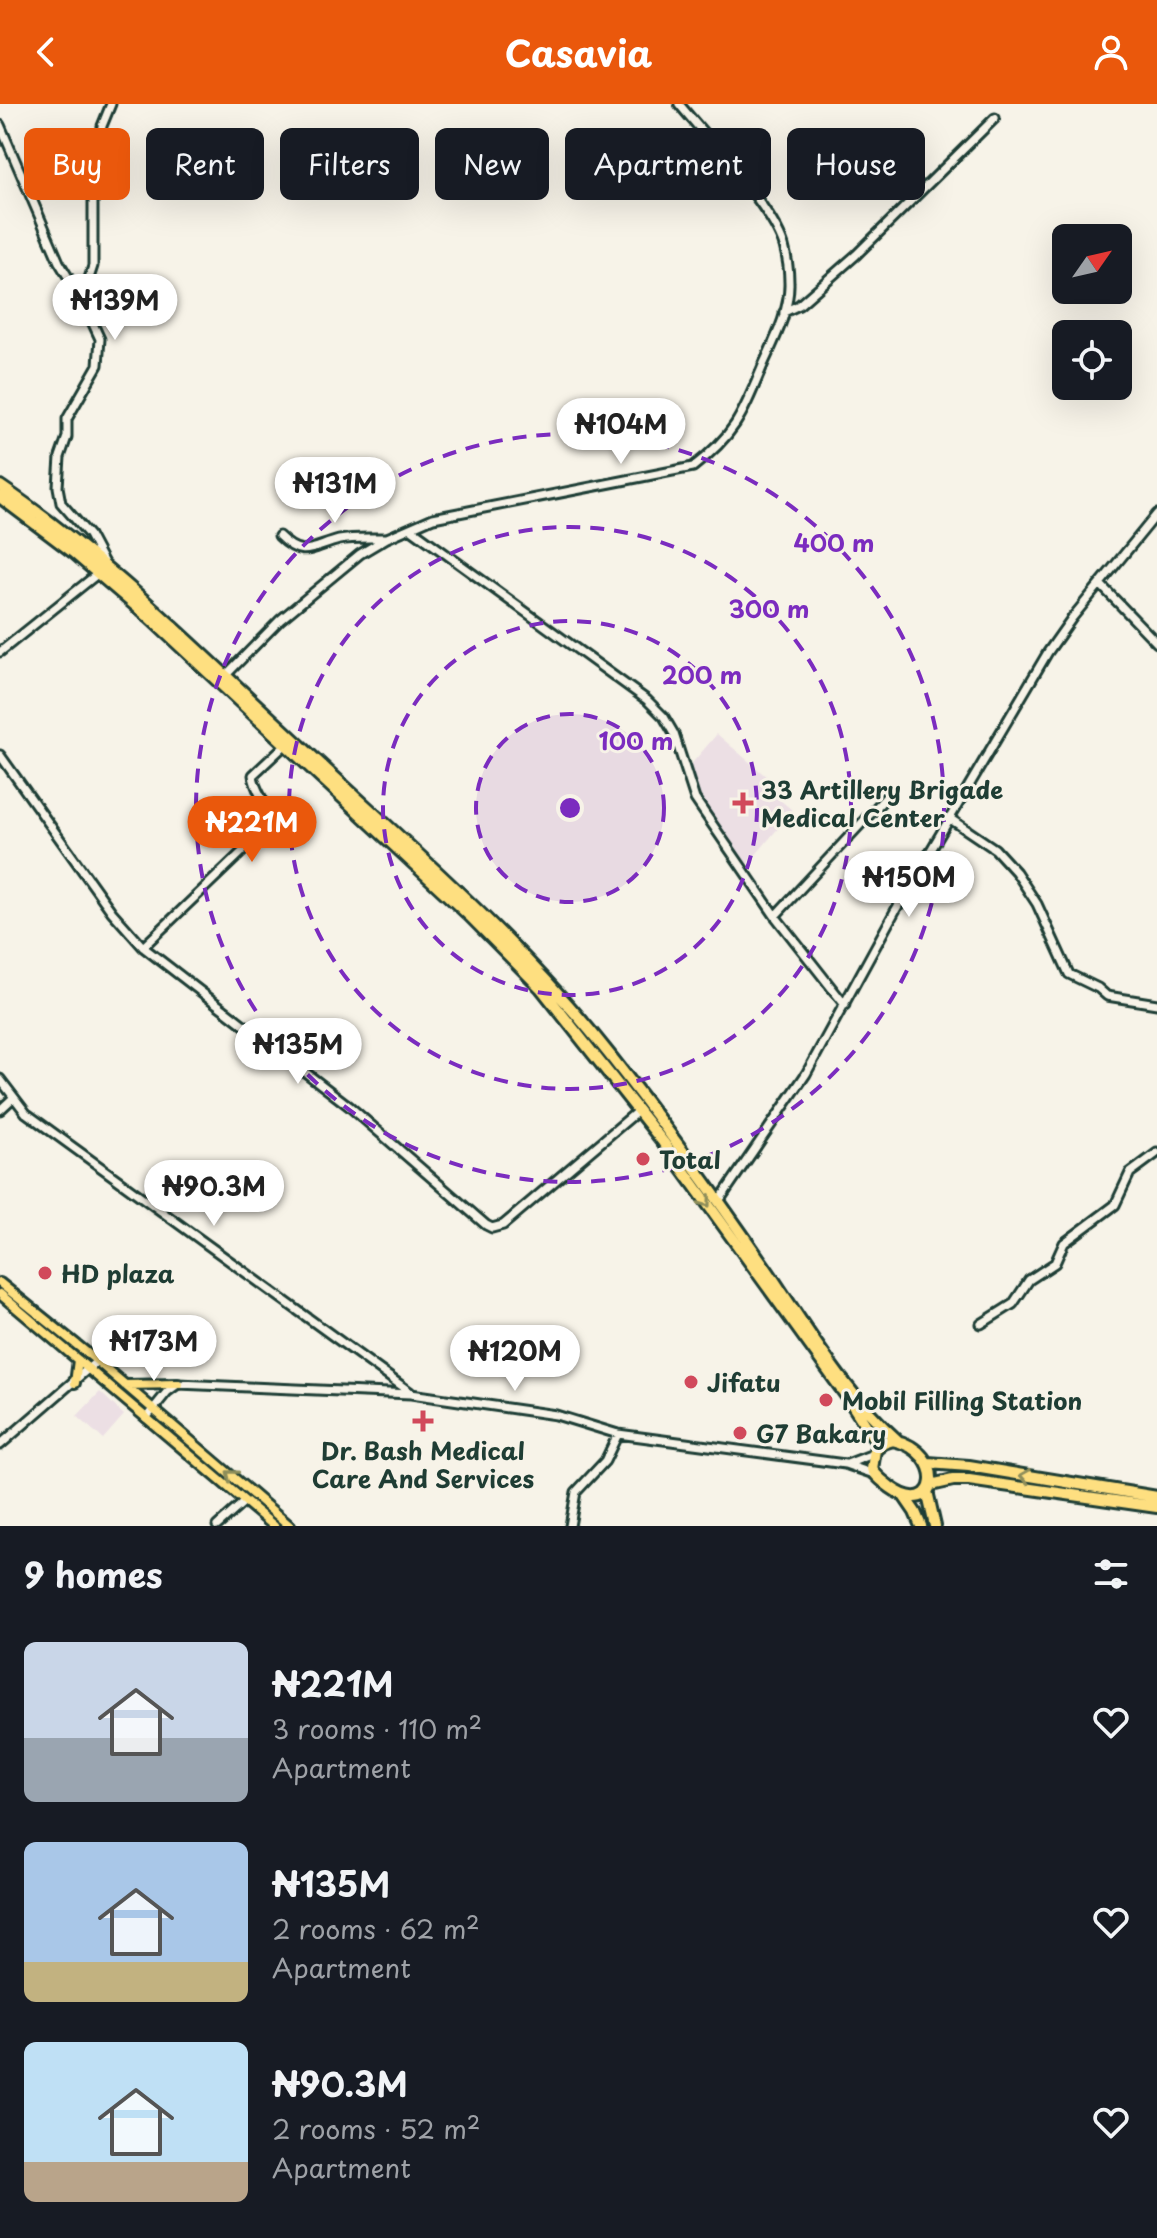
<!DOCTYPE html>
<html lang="en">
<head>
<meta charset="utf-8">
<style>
	:root { --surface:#171b24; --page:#242831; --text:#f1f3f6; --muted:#9ea1a6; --accent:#ea580c }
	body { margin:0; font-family:"Playpen Sans",sans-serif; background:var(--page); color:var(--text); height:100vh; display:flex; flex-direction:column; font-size:30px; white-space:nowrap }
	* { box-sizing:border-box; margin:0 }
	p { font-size:26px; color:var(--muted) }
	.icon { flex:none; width:44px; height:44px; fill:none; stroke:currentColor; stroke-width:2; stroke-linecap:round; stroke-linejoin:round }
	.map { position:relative; height:1422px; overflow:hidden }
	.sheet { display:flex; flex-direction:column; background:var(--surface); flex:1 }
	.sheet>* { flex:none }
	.top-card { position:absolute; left:24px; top:24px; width:1110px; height:72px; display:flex; gap:16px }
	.needle { width:52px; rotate:56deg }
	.buttons { position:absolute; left:1052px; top:120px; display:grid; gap:16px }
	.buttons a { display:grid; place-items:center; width:80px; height:80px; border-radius:12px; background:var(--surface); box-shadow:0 8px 32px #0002; font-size:40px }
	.price { position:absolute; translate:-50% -68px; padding:0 18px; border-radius:28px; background:#fff; color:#222; font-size:26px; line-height:52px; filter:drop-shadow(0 2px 4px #0008) }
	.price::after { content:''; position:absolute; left:50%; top:48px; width:24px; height:18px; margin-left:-12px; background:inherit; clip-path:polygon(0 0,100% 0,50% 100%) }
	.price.active { background:var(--accent); color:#fff }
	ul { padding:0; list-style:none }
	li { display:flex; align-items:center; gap:24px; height:200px; padding:0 24px }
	li span { display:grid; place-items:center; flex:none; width:224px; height:160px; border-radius:12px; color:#555 }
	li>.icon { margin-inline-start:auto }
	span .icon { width:96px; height:96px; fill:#fffc; stroke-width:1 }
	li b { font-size:34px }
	h2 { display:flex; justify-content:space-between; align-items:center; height:96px; padding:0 24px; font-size:34px }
	.pill { padding:0 28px; border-radius:12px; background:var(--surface); box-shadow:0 8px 32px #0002; font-size:28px; line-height:72px }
	.pill.active { background:var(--accent); color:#fff }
	header { display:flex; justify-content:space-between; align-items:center; height:104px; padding:0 24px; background:var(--accent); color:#fff; font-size:36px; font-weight:700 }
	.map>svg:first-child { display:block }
	.built { fill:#ecdfe4 }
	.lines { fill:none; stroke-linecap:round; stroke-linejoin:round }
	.minor-casing { stroke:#1f3d34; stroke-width:13 }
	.major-casing { stroke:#1f3d34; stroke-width:14 }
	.highway-casing { stroke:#1f3d34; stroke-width:16 }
	.minor { stroke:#f7f3e8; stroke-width:7 }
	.major { stroke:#fedf80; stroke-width:8 }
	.highway { stroke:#fedf80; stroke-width:10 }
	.oneway { stroke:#8e8e5a }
	.ring { fill:none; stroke:#7b2cbf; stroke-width:4; stroke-dasharray:14 10 }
	.poi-dot { fill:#d1495b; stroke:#f7f3e8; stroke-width:3 }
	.labels { text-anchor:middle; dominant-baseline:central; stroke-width:6; stroke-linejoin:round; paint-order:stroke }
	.poi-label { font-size:24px; font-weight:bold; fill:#1f3d34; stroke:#f7f3e8; text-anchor:start }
	.centre { fill:#7b2cbf; stroke:#f7f3e8; stroke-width:4 }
	.ring-label { font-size:24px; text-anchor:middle; font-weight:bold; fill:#7b2cbf; stroke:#f7f3e8; stroke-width:6; stroke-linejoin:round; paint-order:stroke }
</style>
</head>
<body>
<header><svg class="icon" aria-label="back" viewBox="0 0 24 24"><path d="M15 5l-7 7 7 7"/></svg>Casavia<svg class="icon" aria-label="person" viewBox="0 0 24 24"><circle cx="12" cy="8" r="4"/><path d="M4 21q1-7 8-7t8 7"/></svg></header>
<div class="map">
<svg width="1157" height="1422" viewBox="0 0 1157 1422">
	<rect width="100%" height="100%" fill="#f7f3e8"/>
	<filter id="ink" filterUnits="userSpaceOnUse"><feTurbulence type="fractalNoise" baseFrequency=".0125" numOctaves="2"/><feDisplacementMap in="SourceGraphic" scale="16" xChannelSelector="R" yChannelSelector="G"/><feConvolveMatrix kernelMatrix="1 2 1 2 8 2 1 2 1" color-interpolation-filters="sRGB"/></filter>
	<g filter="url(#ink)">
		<path class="built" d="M717 630 768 674 763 681 793 707 746 762 696 691 688 664Z
			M100 1288 124 1311 103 1335 77 1312Z"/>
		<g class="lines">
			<defs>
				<path id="minor" d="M0 21 59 158 82 196 100 235 98 261 67 315V333L60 353 58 383 61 399 89 431 106 463 0 548
					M82 196 93 162V91L98 73 97 53 102 22 111 0
					M784 208 799 201 856 151 995 14
					M410 424 647 596 664 613 674 630 695 695 775 812 845 901
					M279 432C303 456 312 443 339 436 353 433 370 434 385 434
					M1100 480 1157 539
					M224 573 280 516 360 450 387 434 433 414 693 363C737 329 743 309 764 259 775 235 790 206 789 178 789 167 787 153 784 142 772 103 707 34 679 0
					M0 651 112 808 143 843 349 1002 486 1121 492 1124 503 1121 639 1006
					M949 714 995 745 1016 768 1037 800 1069 870 1098 884 1107 892 1157 900
					M775 812 886 693
					M143 843 266 725C275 703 255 692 253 671L285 641
					M0 975 26 1009 410 1288
					M0 1006 13 994
					M719 1097 806 970 895 807 1048 548 1072 514 1157 410
					M981 1220 1013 1200 1029 1176 1055 1159 1064 1139 1115 1101 1130 1069 1157 1049
					M146 1314 167 1288 178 1280 411 1290 556 1311 618 1330 845 1360 874 1370
					M0 1341 97 1257
					M847 1360 873 1350
					M217 1422 244 1398
					M570 1422 576 1388 605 1357 618 1330"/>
				<path id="major" d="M0 1179 97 1257 290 1422
					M0 1190 274 1422
					M75 1279 78 1256
					M125 1281 178 1280"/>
				<path id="highway" d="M0 382C112 458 206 555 305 646 410 744 520 837 609 950 665 1021 718 1095 769 1169 808 1227 845 1290 898 1337
					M0 393 73 448 150 514 470 812 541 884 663 1038 848 1294 879 1342
					M893 1336C949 1348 939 1419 890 1383 883 1377 876 1373 872 1365L875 1346 884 1339Z
					M928 1359 969 1362 1157 1393
					M931 1381 953 1376H969L1157 1403
					M927 1387 935 1422
					M904 1392 915 1408 921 1422"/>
			</defs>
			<use href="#minor" class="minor-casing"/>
			<use href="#major" class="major-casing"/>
			<use href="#highway" class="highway-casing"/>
			<use href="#minor" class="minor"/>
			<use href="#major" class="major"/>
			<use href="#highway" class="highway"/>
		</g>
		<defs><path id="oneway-chevron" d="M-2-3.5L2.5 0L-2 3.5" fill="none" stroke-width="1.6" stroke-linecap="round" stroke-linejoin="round" transform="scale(2)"/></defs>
		<g class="oneway">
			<use href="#oneway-chevron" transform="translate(706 1098) rotate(54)"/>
			<use href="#oneway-chevron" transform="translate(231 1371) rotate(-140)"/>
			<use href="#oneway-chevron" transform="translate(1025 1372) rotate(-171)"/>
		</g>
	</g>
	<circle cx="570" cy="704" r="94" fill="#7b2cbf" fill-opacity=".12"/>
	<g class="ring">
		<circle cx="570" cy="704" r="94"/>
		<circle cx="570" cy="704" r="187"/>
		<circle cx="570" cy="704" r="281"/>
		<circle cx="570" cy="704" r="374"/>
	</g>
	<g class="poi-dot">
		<path d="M739 687h8v8h8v8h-8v8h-8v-8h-8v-8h8z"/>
		<circle cx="643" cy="1055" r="8"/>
		<circle cx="45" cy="1169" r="8"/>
		<circle cx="691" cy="1278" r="8"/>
		<circle cx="826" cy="1296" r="8"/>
		<path d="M419 1305h8v8h8v8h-8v8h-8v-8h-8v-8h8z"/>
		<circle cx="740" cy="1329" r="8"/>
	</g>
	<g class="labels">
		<g class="poi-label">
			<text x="761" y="685">33 Artillery Brigade<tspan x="761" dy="28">Medical Center</tspan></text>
			<text x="659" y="1055">Total</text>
			<text x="61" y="1169">HD plaza</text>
			<text x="707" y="1278">Jifatu</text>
			<text x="842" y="1296">Mobil Filling Station</text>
			<text x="756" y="1329">G7 Bakary</text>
			<text x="423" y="1346" text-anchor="middle">Dr. Bash Medical<tspan x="423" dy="28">Care And Services</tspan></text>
		</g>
	</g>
	<circle cx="570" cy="704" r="12" class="centre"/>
	<g class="ring-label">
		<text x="834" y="448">400 m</text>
		<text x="769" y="514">300 m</text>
		<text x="702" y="580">200 m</text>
		<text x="636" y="646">100 m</text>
	</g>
</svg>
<div class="buttons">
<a><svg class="needle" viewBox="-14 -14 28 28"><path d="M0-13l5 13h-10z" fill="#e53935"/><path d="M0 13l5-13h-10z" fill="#9ea1a6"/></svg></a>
<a><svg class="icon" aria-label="locate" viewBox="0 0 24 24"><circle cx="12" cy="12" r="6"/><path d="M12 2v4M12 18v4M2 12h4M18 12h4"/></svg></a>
</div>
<b class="price" style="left:115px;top:238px">₦139M</b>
<b class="price" style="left:621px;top:362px">₦104M</b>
<b class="price" style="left:335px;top:421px">₦131M</b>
<b class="price active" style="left:252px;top:760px">₦221M</b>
<b class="price" style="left:909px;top:815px">₦150M</b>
<b class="price" style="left:298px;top:982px">₦135M</b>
<b class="price" style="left:214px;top:1124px">₦90.3M</b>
<b class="price" style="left:154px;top:1279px">₦173M</b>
<b class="price" style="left:515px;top:1289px">₦120M</b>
<div class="top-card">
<a class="pill active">Buy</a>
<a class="pill">Rent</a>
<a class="pill">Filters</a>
<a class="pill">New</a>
<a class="pill">Apartment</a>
<a class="pill">House</a>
</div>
</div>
<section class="sheet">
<h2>9 homes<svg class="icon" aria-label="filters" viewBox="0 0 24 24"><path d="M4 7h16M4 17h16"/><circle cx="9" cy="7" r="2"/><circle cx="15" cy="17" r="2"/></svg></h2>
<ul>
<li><span style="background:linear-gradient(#c9d6e8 60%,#9aa5b1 0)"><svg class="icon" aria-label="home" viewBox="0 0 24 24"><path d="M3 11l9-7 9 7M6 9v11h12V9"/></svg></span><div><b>₦221M</b><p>3 rooms · 110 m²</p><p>Apartment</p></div><svg class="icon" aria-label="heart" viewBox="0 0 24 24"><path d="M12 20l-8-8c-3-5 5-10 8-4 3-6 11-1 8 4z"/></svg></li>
<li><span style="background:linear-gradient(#a9c7e8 75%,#c2b280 0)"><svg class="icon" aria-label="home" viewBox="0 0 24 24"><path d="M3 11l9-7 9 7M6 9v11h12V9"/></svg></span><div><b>₦135M</b><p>2 rooms · 62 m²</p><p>Apartment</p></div><svg class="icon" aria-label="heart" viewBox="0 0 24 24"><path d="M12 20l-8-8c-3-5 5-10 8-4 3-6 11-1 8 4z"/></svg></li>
<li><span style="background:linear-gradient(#bfe0f5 75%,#b9a48a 0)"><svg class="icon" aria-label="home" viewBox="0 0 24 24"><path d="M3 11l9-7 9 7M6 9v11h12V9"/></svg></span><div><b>₦90.3M</b><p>2 rooms · 52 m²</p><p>Apartment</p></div><svg class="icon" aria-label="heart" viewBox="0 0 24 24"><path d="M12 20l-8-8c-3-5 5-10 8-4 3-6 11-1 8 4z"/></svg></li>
</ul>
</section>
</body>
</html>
